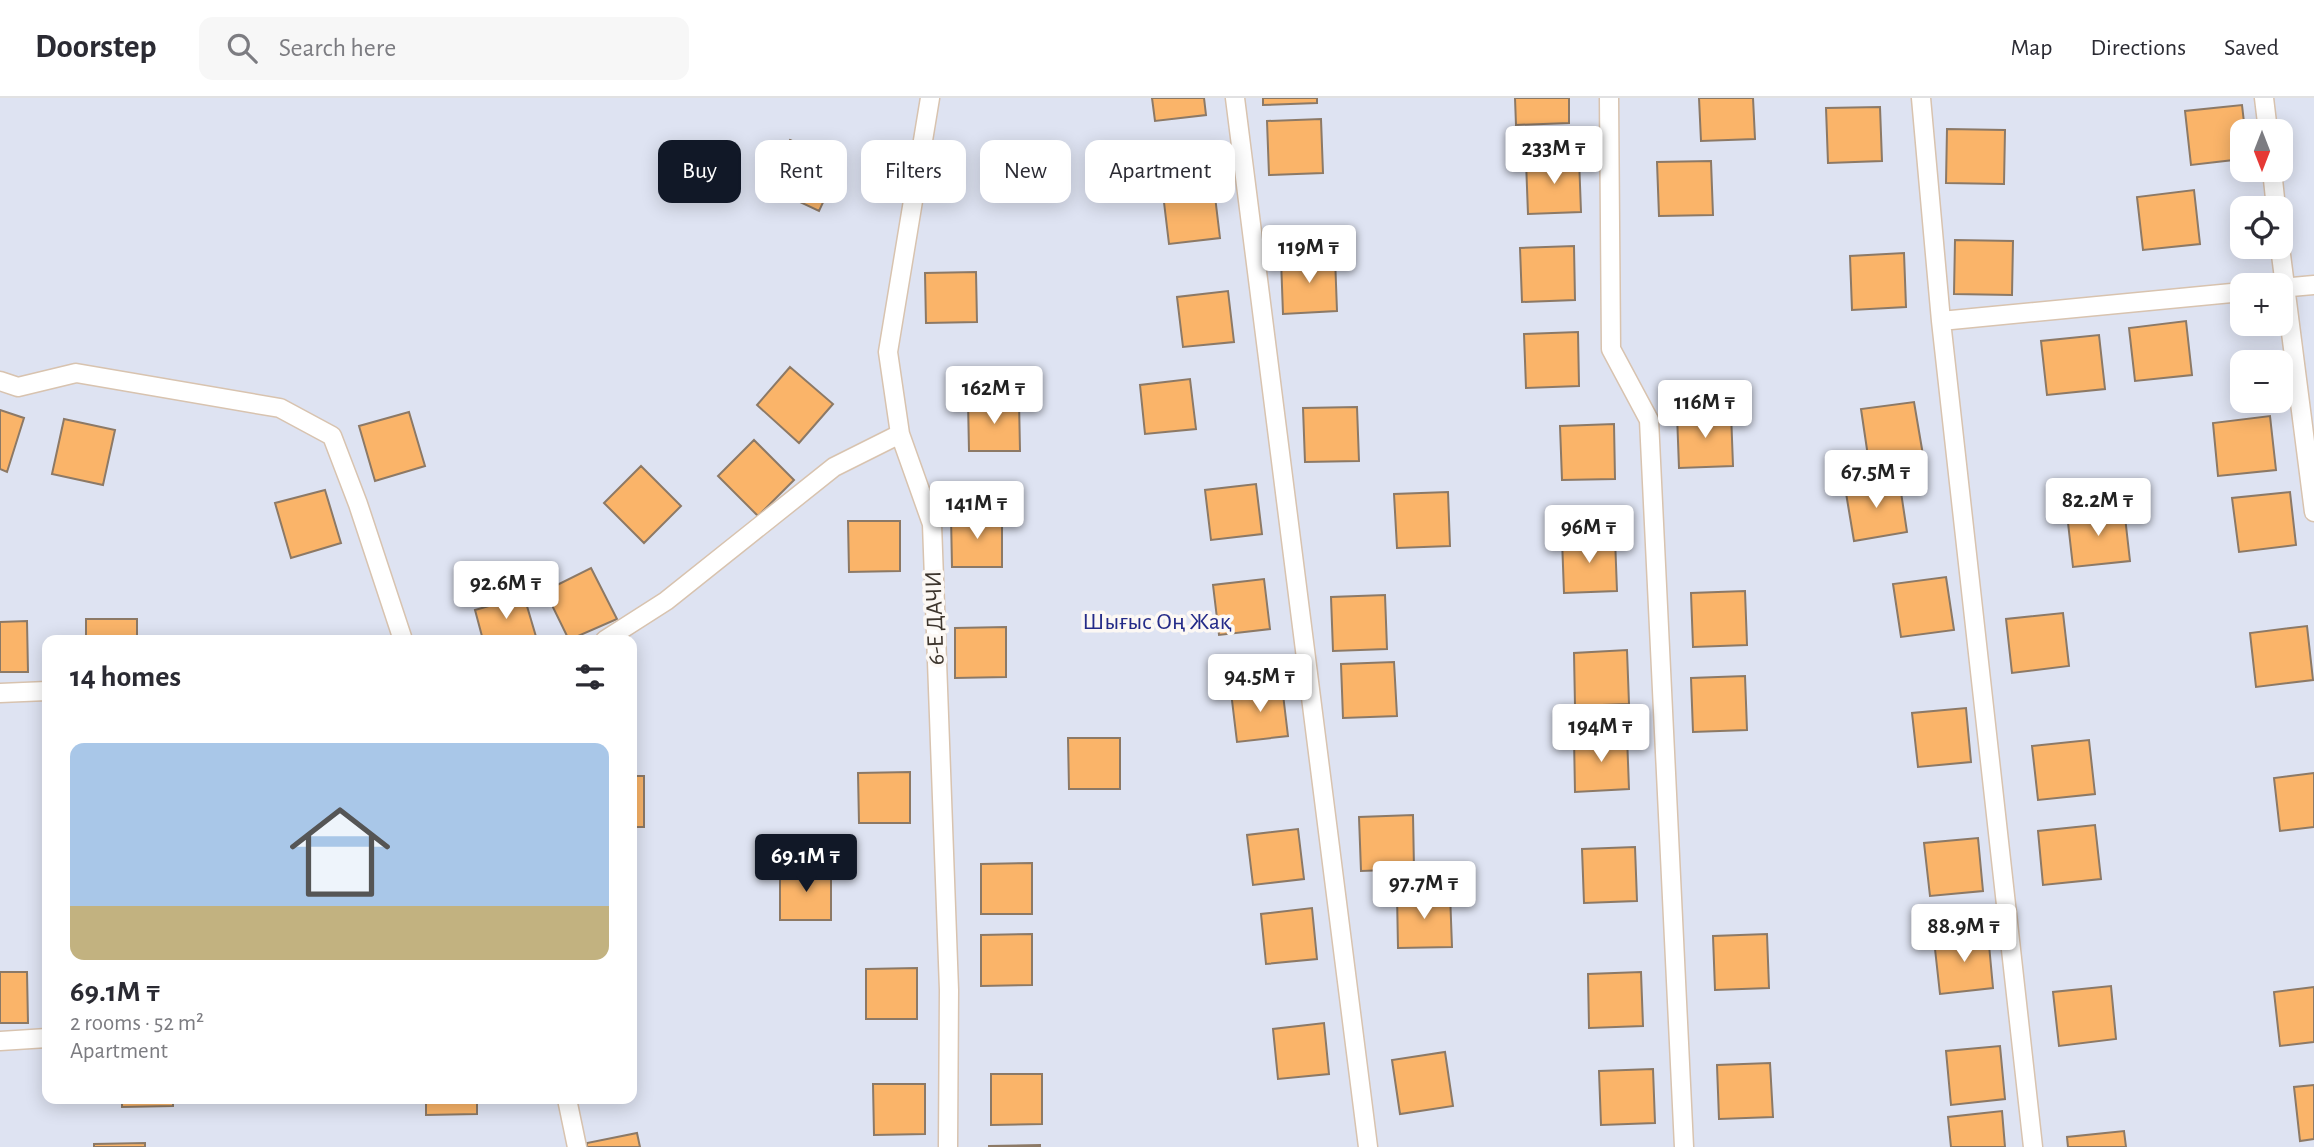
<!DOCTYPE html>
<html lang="en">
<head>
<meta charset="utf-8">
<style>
	:root { --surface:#fff; --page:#f7f7f7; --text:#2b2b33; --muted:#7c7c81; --line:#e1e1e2; --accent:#111827 }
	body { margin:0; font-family:"Alegreya Sans",sans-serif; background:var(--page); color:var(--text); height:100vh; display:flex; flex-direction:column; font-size:26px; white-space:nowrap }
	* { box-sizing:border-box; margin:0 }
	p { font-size:23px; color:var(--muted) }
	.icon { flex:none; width:38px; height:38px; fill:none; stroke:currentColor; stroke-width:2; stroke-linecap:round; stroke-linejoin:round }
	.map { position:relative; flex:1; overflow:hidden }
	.sheet { position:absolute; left:42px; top:537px; width:595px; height:469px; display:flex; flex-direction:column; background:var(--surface); border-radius:14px; box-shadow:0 4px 18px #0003 }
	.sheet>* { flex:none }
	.top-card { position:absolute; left:658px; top:42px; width:665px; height:63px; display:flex; gap:14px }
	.needle { width:46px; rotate:180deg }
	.buttons { position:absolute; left:2230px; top:21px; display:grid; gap:14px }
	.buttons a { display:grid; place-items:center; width:63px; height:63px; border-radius:14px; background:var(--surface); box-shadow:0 4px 18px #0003; font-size:35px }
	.price { position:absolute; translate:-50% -60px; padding:0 16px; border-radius:7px; background:#fff; color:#222; font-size:23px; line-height:46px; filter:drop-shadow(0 2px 4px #0008) }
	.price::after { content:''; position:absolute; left:50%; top:42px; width:21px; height:16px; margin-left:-10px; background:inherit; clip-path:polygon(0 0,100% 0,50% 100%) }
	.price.current { background:var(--accent); color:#fff }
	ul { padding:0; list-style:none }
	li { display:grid; align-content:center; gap:14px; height:371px; padding:0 28px }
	li span { display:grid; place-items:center; height:217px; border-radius:14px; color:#555 }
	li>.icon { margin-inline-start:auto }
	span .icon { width:126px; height:126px; fill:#fffc; stroke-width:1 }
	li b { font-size:30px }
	h2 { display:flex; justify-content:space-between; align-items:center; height:84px; padding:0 28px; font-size:30px }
	.pill { padding:0 24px; border-radius:14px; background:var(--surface); box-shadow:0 4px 18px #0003; font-size:24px; line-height:63px }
	.pill.current { background:var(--accent); color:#fff }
	header { display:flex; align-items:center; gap:42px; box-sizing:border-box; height:98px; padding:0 35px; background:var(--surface); border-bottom:2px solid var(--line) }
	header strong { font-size:33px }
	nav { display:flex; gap:38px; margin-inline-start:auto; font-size:24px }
	.search { width:490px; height:63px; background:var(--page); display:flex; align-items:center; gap:18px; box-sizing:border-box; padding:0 24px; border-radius:14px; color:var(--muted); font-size:26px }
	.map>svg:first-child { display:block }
	.green { fill:#dee3f2; fill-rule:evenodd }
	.building { fill:#fab469; stroke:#8c7966; stroke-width:2 }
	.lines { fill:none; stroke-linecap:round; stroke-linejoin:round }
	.lane-casing { stroke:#d8c3af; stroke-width:21 }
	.lane { stroke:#fff; stroke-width:18 }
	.labels { text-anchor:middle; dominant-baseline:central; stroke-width:7; stroke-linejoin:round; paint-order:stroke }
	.street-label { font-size:24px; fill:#3d352d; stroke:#fcf8f4 }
	.park-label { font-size:24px; fill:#242b88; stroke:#fcf8f4 }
</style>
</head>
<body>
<header>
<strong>Doorstep</strong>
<div class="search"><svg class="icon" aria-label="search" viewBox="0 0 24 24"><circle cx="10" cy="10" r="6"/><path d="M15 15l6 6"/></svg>Search here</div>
<nav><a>Map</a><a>Directions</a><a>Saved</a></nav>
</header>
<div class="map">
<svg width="2314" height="1049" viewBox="0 0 2314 1049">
	<rect width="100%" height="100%" fill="#fcf8f4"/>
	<path class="green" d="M0 0H2314V1049H0ZM2242 33H2280V72H2242ZM2242 110H2280V149H2242ZM2242 187H2280V226H2242ZM2242 264H2280V303H2242ZM47 542H632V1001H47Z"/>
	<path class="building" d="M1152 0H1204L1206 17 1155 23Z
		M1263 0H1317V5L1263 7Z
		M1515 0H1569V25L1516 27Z
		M1699 0H1753L1755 41 1701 43Z
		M2242 7 2245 33H2242V61L2191 67 2185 13Z
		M1880 9 1882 63 1828 65 1826 10Z
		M1321 21 1323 75 1269 77 1267 23Z
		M1947 31 2005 32 2004 86 1946 85Z
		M790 42 841 66 819 113 768 89Z
		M1579 60 1581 114 1528 116 1526 63Z
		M1711 63 1713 117 1659 118 1657 64Z
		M1214 90 1220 140 1169 146 1163 96Z
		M2194 92 2200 146 2143 152 2137 99Z
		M1955 142 2013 143 2012 197 1954 196Z
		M1574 148 1575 202 1522 204 1520 150Z
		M1904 155 1906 209 1852 212 1850 158Z
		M1335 159 1337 213 1283 216 1281 161Z
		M976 174 977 224 926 225 925 175Z
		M1228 193 1234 244 1183 249 1177 199Z
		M2186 223 2192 277 2135 283 2129 230Z
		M1578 234 1579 288 1526 290 1524 236Z
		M2099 237 2105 291 2047 297 2041 243Z
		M790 269 833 306 799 345 757 307Z
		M1190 281 1196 331 1145 336 1140 287Z
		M1019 302 1020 353H969L968 303Z
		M1914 304 1923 357 1869 365 1861 311Z
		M1357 309 1359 363 1305 364 1303 310Z
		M0 312 24 320 7 374 0 371Z
		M409 314 425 368 375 383 359 328Z
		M1731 314 1733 368 1679 370 1677 316Z
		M2270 318 2276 372 2218 378 2213 325Z
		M64 321 115 332 103 387 52 376Z
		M1614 326 1615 381 1562 382 1560 328Z
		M754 342 794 382 758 418 718 378Z
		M641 368 681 408 644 445 604 405Z
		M1899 381 1907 434 1854 443 1845 389Z
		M1256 386 1262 436 1211 442 1205 392Z
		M325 392 341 445 291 460 275 405Z
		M1448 394 1450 448 1397 450 1394 396Z
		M2290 394 2296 447 2239 454 2232 400Z
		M2124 410 2130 463 2073 469 2067 416Z
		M951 418H1002V469H952Z
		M848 423H900V473L849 474Z
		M1615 440 1617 493 1564 495 1562 441Z
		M591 470 617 521 569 542 545 493Z
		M1946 479 1954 532 1901 539 1893 486Z
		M1264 481 1270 531 1219 537 1213 487Z
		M1745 493 1747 547 1693 549 1691 495Z
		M1385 497 1387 551 1333 553 1331 499Z
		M524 498 537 542H483L475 512Z
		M2063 515 2069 568 2012 575 2006 521Z
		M86 521H137V542H86Z
		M27 523 28 574H0V524Z
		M2307 528 2313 582 2256 589 2250 535Z
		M1006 529V579L955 580V530Z
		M1627 552 1629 606 1575 608 1574 555Z
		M1394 564 1397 618 1343 620 1341 566Z
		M1745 578 1747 632 1693 634 1691 580Z
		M1282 588 1288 638 1237 644 1231 594Z
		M1966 610 1971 664 1918 669 1912 615Z
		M1627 638 1629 691 1575 694 1574 640Z
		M1068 640H1120V691H1069Z
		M2089 642 2095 696 2038 702 2032 648Z
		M910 674V725H859L858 675Z
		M2314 675V729L2280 733 2274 680Z
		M632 678H644V729H632Z
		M1413 717 1414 771 1361 773 1359 719Z
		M2095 727 2101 781 2043 787 2038 733Z
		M1298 731 1304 781 1253 787 1247 737Z
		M1978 740 1983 793 1930 798 1924 745Z
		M1635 749 1637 803 1584 805 1582 751Z
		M1032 765V816H981V766Z
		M780 771H831V822H780Z
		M1450 795 1452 849 1398 850 1397 796Z
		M1312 810 1317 861 1266 866 1261 816Z
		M1032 836V887L981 888V837Z
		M1767 836 1769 890 1715 892 1713 838Z
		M1988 836 1993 890 1940 896 1934 842Z
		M917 870V921H866V871Z
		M0 874H27L28 925H0Z
		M1641 874 1643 928 1589 930 1588 876Z
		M2111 888 2116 941 2059 948 2053 894Z
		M2314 889V944L2280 948 2274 894Z
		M1324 925 1329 976 1278 981 1273 931Z
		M2000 948 2005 1001 1951 1007 1946 953Z
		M1445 954 1453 1008 1400 1016 1392 962Z
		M1770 965 1773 1019 1719 1021 1717 967Z
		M1653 971 1655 1025 1601 1027 1599 973Z
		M991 976H1042V1026L991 1027Z
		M873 986H925V1036L874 1037Z
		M2314 987V1041L2300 1043 2294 989Z
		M122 1001H173V1008L122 1009Z
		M211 1001H262V1002L211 1003Z
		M315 1001H366V1002L315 1003Z
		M426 1001H477V1016L426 1017Z
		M2002 1013 2005 1049H1951L1948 1019Z
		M2124 1033 2126 1049H2068L2067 1039Z
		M637 1035 640 1049H587V1045Z
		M145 1045V1049H94V1046Z
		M1040 1047V1049H989V1048Z"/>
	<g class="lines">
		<defs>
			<path id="lane" d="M930 0 888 254 900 336 932 426 949 892 948 1049
				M1235 0 1368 1049
				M1609 0 1611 251 1649 322 1684 1049
				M1921 0 1941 223 2033 1049
				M2264 0 2268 33
				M2272 72 2276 110
				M2280 149 2314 414
				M2280 190 2314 187
				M1941 223 2242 194
				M0 283 18 289 76 275 280 310 332 338 358 406 403 542
				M605 542 666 503 834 369 900 336
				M0 595 47 593
				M0 943 47 940
				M567 1001 577 1049"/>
		</defs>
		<use href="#lane" class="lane-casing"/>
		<use href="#lane" class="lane"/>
	</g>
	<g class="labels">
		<g class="street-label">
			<text transform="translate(935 520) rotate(-92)">6-Е ДАЧИ</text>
		</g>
		<g class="park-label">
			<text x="1157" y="524">Шығыс Оң Жақ</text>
		</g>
	</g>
</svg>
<div class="buttons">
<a><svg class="needle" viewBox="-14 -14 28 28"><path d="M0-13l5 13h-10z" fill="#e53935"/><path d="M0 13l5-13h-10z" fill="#7c7c81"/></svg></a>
<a><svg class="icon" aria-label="locate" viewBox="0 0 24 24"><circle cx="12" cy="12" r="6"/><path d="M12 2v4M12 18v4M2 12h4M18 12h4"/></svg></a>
<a>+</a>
<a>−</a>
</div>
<b class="price" style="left:1554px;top:88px">233M ₸</b>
<b class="price" style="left:1309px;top:187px">119M ₸</b>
<b class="price" style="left:994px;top:328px">162M ₸</b>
<b class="price" style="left:1705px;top:342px">116M ₸</b>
<b class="price" style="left:1876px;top:412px">67.5M ₸</b>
<b class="price" style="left:2098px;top:440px">82.2M ₸</b>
<b class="price" style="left:977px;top:443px">141M ₸</b>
<b class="price" style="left:1589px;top:467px">96M ₸</b>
<b class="price" style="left:506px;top:523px">92.6M ₸</b>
<b class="price" style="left:1260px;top:616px">94.5M ₸</b>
<b class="price" style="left:1601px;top:666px">194M ₸</b>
<b class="price current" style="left:806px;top:796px">69.1M ₸</b>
<b class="price" style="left:1424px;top:823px">97.7M ₸</b>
<b class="price" style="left:1964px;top:866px">88.9M ₸</b>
<div class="top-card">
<a class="pill current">Buy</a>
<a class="pill">Rent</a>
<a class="pill">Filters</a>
<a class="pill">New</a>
<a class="pill">Apartment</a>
</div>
<section class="sheet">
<h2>14 homes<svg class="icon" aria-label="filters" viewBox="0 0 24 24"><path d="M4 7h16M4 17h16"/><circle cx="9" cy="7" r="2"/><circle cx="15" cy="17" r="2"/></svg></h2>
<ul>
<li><span style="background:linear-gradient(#a9c7e8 75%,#c2b280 0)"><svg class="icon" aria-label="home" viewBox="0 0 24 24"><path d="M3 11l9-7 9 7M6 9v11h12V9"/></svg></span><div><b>69.1M ₸</b><p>2 rooms · 52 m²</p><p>Apartment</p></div></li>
</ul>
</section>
</div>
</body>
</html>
